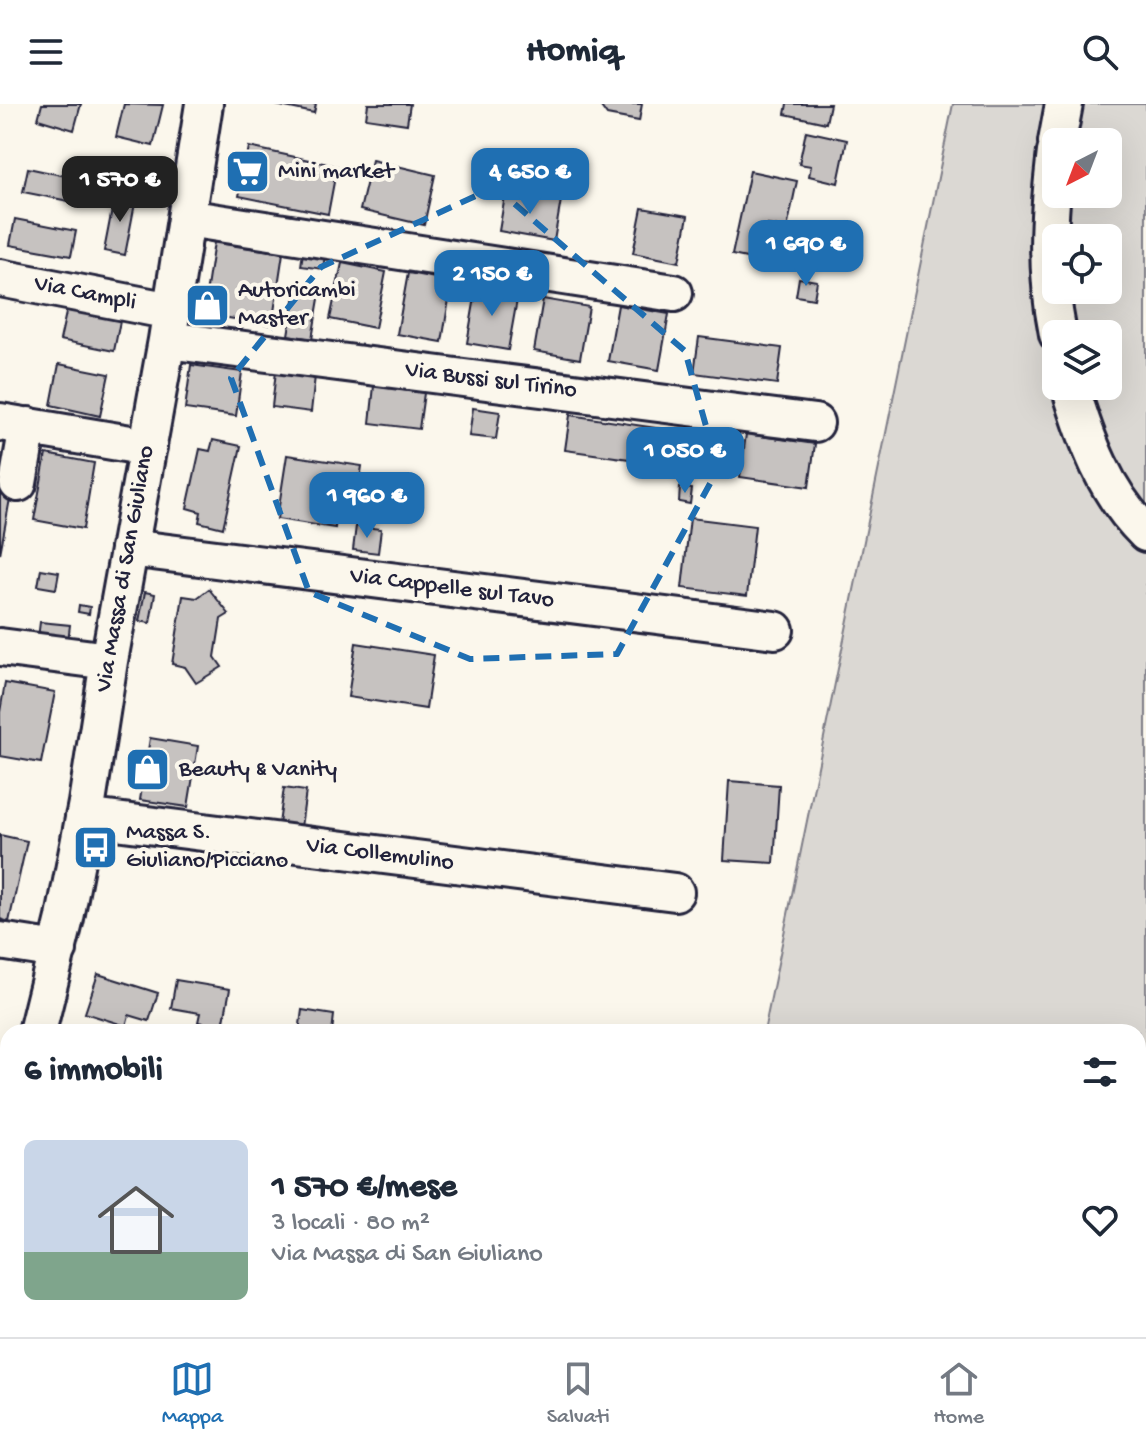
<!DOCTYPE html>
<html lang="it">
<head>
<meta charset="utf-8">
<style>
	:root { --surface:#fff; --page:#f2f2f3; --text:#1f2937; --muted:#747a83; --line:#e0e1e3; --accent:#1f6fb2 }
	body { margin:0; font-family:"Gochi Hand",sans-serif; background:var(--page); color:var(--text); height:100vh; display:flex; flex-direction:column; font-size:30px; white-space:nowrap }
	* { box-sizing:border-box; margin:0 }
	p { font-size:26px; color:var(--muted) }
	.icon { flex:none; width:44px; height:44px; fill:none; stroke:currentColor; stroke-width:2; stroke-linecap:round; stroke-linejoin:round }
	.map { position:relative; flex:1; overflow:hidden }
	.details { position:absolute; left:0px; top:920px; width:1146px; height:314px; display:flex; flex-direction:column; background:var(--surface); border-radius:24px 24px 0 0; box-shadow:0 8px 32px #0002 }
	.details>* { flex:none }
	.needle { width:52px; rotate:222deg }
	.tools { position:absolute; left:1042px; top:24px; display:grid; gap:16px }
	.tools a { display:grid; place-items:center; width:80px; height:80px; border-radius:12px; background:var(--surface); box-shadow:0 8px 32px #0002; font-size:40px }
	.price { position:absolute; translate:-50% -68px; padding:0 18px; border-radius:16px; background:var(--accent); color:#fff; font-size:26px; line-height:52px; filter:drop-shadow(0 2px 4px #0008) }
	.price::after { content:''; position:absolute; left:50%; top:48px; width:24px; height:18px; margin-left:-12px; background:inherit; clip-path:polygon(0 0,100% 0,50% 100%) }
	.price.active { background:#222; color:#fff }
	ul { padding:0; list-style:none }
	li { display:flex; align-items:center; gap:24px; height:200px; padding:0 24px }
	li+li { border-top:2px solid var(--line) }
	li span { display:grid; place-items:center; flex:none; width:224px; height:160px; border-radius:12px; color:#555 }
	li>.icon { margin-inline-start:auto }
	span .icon { width:96px; height:96px; fill:#fffc; stroke-width:1 }
	li b { font-size:34px }
	h2 { display:flex; justify-content:space-between; align-items:center; height:96px; padding:0 24px; font-size:34px }
	header { display:flex; justify-content:space-between; align-items:center; height:104px; padding:0 24px; background:var(--surface); font-size:36px; font-weight:700 }
	.tabs { display:flex; justify-content:space-around; align-items:center; height:112px; border-top:2px solid var(--line); background:var(--surface); font-size:22px; color:var(--muted) }
	.tabs a { display:grid; justify-items:center; gap:4px }
	.tabs .active { color:var(--accent) }
	.map>svg:first-child { display:block }
	.green { fill:#dbd8d3; stroke:#7e7d87; stroke-width:2; fill-rule:evenodd }
	.building { fill:#c6c2c0; stroke:#22223b; stroke-width:2 }
	.lines { fill:none; stroke-linecap:round; stroke-linejoin:round }
	.minor-casing { stroke:#22223b; stroke-width:42 }
	.minor { stroke:#fbf7ec; stroke-width:36 }
	.marked { fill:none; stroke:#1f6fb2; stroke-width:6; stroke-dasharray:16 10; stroke-linejoin:round }
	.labels { text-anchor:middle; dominant-baseline:central; stroke-width:8; stroke-linejoin:round; paint-order:stroke }
	.poi-label { font-size:24px; fill:#22223b; stroke:#fbf7ec; text-anchor:start }
	.street-label { font-size:24px; fill:#22223b; stroke:#fbf7ec }
</style>
</head>
<body>
<header><svg class="icon" aria-label="menu" viewBox="0 0 24 24"><path d="M4 6h16M4 12h16M4 18h16"/></svg>Homiq<svg class="icon" aria-label="search" viewBox="0 0 24 24"><circle cx="10" cy="10" r="6"/><path d="M15 15l6 6"/></svg></header>
<div class="map">
<svg width="1146" height="1233" viewBox="0 0 1146 1233">
	<rect width="100%" height="100%" fill="#fbf7ec"/>
	<filter id="ink" filterUnits="userSpaceOnUse"><feTurbulence type="fractalNoise" baseFrequency=".0125" numOctaves="2"/><feDisplacementMap in="SourceGraphic" scale="16" xChannelSelector="R" yChannelSelector="G"/><feConvolveMatrix kernelMatrix="1 2 1 2 8 2 1 2 1" color-interpolation-filters="sRGB"/></filter>
	<g filter="url(#ink)">
		<path class="green" d="M953 0H1146V1233H736V1226H1138V928H764ZM1056 38H1108V90H1056ZM1056 134H1108V186H1056ZM1056 230H1108V282H1056Z"/>
		<path class="building" d="M42 0H81L74 26 38 15Z
			M124 0 163 1 153 42 116 33Z
			M271 0H316L314 9Z
			M368 0H410L407 20 366 14Z
			M599 0H642L639 17 607 11Z
			M787 0H830L826 19 785 10Z
			M806 27 847 36 838 79 809 72 811 62 799 60Z
			M249 43 337 62 328 110 239 92Z
			M372 56 435 71 424 121 360 106Z
			M28 64 94 78 89 101 23 88Z
			M750 67 797 77 787 125 768 121 761 157 732 151Z
			M506 86 561 96 554 137 499 127Z
			M115 90 136 94 125 151 104 147Z
			M642 104 688 112 679 158 633 149Z
			M15 115 76 127 71 152 10 141Z
			M214 138 283 149 272 221 203 210Z
			M304 141 326 145 323 165 301 162Z
			M342 159 386 168 375 224 330 215Z
			M408 169 452 177 442 238 397 230Z
			M799 174 817 177 814 195 796 192Z
			M477 182 518 190 508 246 467 239Z
			M296 185 320 189 312 235 288 231Z
			M69 195 122 207 114 247 60 236Z
			M543 195 589 203 580 255 534 247Z
			M618 201 669 210 659 266 608 257Z
			M699 233 782 244 777 280 694 269Z
			M59 260 109 270 100 312 51 301Z
			M191 261 242 268 236 312 185 305Z
			M276 267 315 272 311 308 272 303Z
			M374 282 424 289 419 325 370 319Z
			M473 304 500 308 496 335 469 332Z
			M570 311 663 325 658 359 565 346Z
			M746 330 815 340 809 383 740 373Z
			M213 336 241 342 223 424 199 418 201 408 187 404 200 345 210 347Z
			M46 350 94 359 83 425 34 416Z
			M287 351 362 362 355 408 337 406 335 424 277 415Z
			M680 383 692 385 690 400 679 398Z
			M0 387 11 389 0 450Z
			M690 414 755 422 747 492 682 484Z
			M356 422 381 425 378 449 353 446Z
			M41 465 59 468 56 485 38 482Z
			M209 485 229 510 221 515 215 553 222 563 196 579 185 563 172 560 183 492 197 494Z
			M145 488 155 490 150 519 139 517Z
			M79 501 90 503 89 510 78 508Z
			M40 518 70 521 67 545 37 542Z
			M356 539 434 551 426 605 348 593Z
			M5 579 55 588 41 659 0 652V608Z
			M150 634 198 642 188 703 140 696Z
			M729 677 779 681 774 759 724 756Z
			M284 684 306 687 301 723 279 720Z
			M0 731 27 737 9 818 0 815Z
			M98 870 158 889 149 917 129 911 126 922 85 909Z
			M176 876 230 885 223 922 198 918 200 909 171 904Z
			M302 906 334 911 332 928H299Z
			M8 1175V1226H29L27 1233 0 1232V1203Z
			M57 1226H107L105 1233H55Z
			M142 1226H191L190 1233H140Z
			M242 1226H247L282 1233H241Z
			M647 1226H700L698 1233H645Z"/>
		<g class="lines">
			<defs>
				<path id="minor" d="M1057 38 1064 0
					M1056 48C1048 114 1045 164 1058 230
					M186 114 674 189
					M0 174 171 207
					M167 236 815 319
					M1070 282C1086 336 1105 389 1146 429
					M0 318 148 343
					M18 379 28 322
					M129 444 775 526
					M0 543 109 557
					M84 713 675 788
					M0 837 58 846
					M37 928 65 814 87 699 109 557 167 236 204 0
					M0 1066 8 1036
					M0 1104 8 1106"/>
			</defs>
			<use href="#minor" class="minor-casing"/>
			<use href="#minor" class="minor"/>
		</g>
	</g>
	<path class="marked" d="M495 83 685 247 718 365 617 550 470 555 309 488 231 274 321 163Z"/>
	<defs>
		<symbol id="supermarket-square" viewBox="-11 -11 22 22"><rect x="-9" y="-9" width="18" height="18" rx="4" fill="#1f6fb2" stroke="#fbf7ec"/><path d="M-6-5.5h2.5l.6 2H6L4.5 2H-2.5L-4.4-4H-6ZM-1.5 3.2a1.3 1.3 0 1 0 .1 0ZM3 3.2a1.3 1.3 0 1 0 .1 0Z" fill="#fff"/></symbol>
		<symbol id="shop-square" viewBox="-11 -11 22 22"><rect x="-9" y="-9" width="18" height="18" rx="4" fill="#1f6fb2" stroke="#fbf7ec"/><path d="M-5-2.5h2.3a2.7 3.5 0 0 1 5.4 0H5L5.5 6h-11ZM-1.5-2.5h3a1.5 2.3 0 0 0-3 0Z" fill="#fff"/></symbol>
		<symbol id="bus-square" viewBox="-11 -11 22 22"><rect x="-9" y="-9" width="18" height="18" rx="4" fill="#1f6fb2" stroke="#fbf7ec"/><path d="M-5-6H5V4H4V6H2V4H-2V6H-4V4H-5ZM-3.5-4V0h7V-4ZM-3.5 1.2v1.5H-2V1.2ZM2 1.2v1.5H3.5V1.2Z" fill="#fff"/></symbol>
	</defs>
	<g fill-rule="evenodd">
		<use href="#supermarket-square" x="222" y="42" width="51" height="51"/>
		<use href="#shop-square" x="182" y="176" width="51" height="51"/>
		<use href="#shop-square" x="122" y="640" width="51" height="51"/>
		<use href="#bus-square" x="70" y="718" width="51" height="51"/>
	</g>
	<g class="labels">
		<g class="poi-label">
			<text x="278" y="68">Mini market</text>
			<text x="238" y="187">Autoricambi<tspan x="238" dy="28">Master</tspan></text>
			<text x="179" y="666">Beauty &amp; Vanity</text>
			<text x="126" y="729">Massa S.<tspan x="126" dy="28">Giuliano/Picciano</tspan></text>
		</g>
		<g class="street-label">
			<text transform="translate(85 190) rotate(11)">Via Campli</text>
			<text transform="translate(491 277) rotate(7)">Via Bussi sul Tirino</text>
			<text transform="translate(126 465) rotate(-80)">Via Massa di San Giuliano</text>
			<text transform="translate(452 485) rotate(7)">Via Cappelle sul Tavo</text>
			<text transform="translate(380 751) rotate(7)">Via Collemulino</text>
		</g>
	</g>
</svg>
<div class="tools">
<a><svg class="needle" viewBox="-14 -14 28 28"><path d="M0-13l5 13h-10z" fill="#e53935"/><path d="M0 13l5-13h-10z" fill="#747a83"/></svg></a>
<a><svg class="icon" aria-label="locate" viewBox="0 0 24 24"><circle cx="12" cy="12" r="6"/><path d="M12 2v4M12 18v4M2 12h4M18 12h4"/></svg></a>
<a><svg class="icon" aria-label="layers" viewBox="0 0 24 24"><path d="M12 4l9 5-9 5-9-5zM3 14l9 5 9-5"/></svg></a>
</div>
<b class="price" style="left:530px;top:112px">4 650 €</b>
<b class="price active" style="left:120px;top:120px">1 570 €</b>
<b class="price" style="left:806px;top:184px">1 690 €</b>
<b class="price" style="left:492px;top:214px">2 150 €</b>
<b class="price" style="left:685px;top:391px">1 050 €</b>
<b class="price" style="left:367px;top:436px">1 960 €</b>
<section class="details">
<h2>6 immobili<svg class="icon" aria-label="filters" viewBox="0 0 24 24"><path d="M4 7h16M4 17h16"/><circle cx="9" cy="7" r="2"/><circle cx="15" cy="17" r="2"/></svg></h2>
<ul>
<li><span style="background:linear-gradient(#c9d6e8 70%,#7fa58c 0)"><svg class="icon" aria-label="home" viewBox="0 0 24 24"><path d="M3 11l9-7 9 7M6 9v11h12V9"/></svg></span><div><b>1 570 €/mese</b><p>3 locali · 80 m²</p><p>Via Massa di San Giuliano</p></div><svg class="icon" aria-label="heart" viewBox="0 0 24 24"><path d="M12 20l-8-8c-3-5 5-10 8-4 3-6 11-1 8 4z"/></svg></li>
</ul>
</section>
</div>
<nav class="tabs">
<a class="active"><svg class="icon" aria-label="map" viewBox="0 0 24 24"><path d="M3 6l6-2 6 2 6-2v14l-6 2-6-2-6 2zM9 4v14M15 6v14"/></svg>Mappa</a>
<a><svg class="icon" aria-label="saved" viewBox="0 0 24 24"><path d="M7 4h10v16l-5-4-5 4z"/></svg>Salvati</a>
<a><svg class="icon" aria-label="home" viewBox="0 0 24 24"><path d="M3 11l9-7 9 7M6 9v11h12V9"/></svg>Home</a>
</nav>
</body>
</html>
